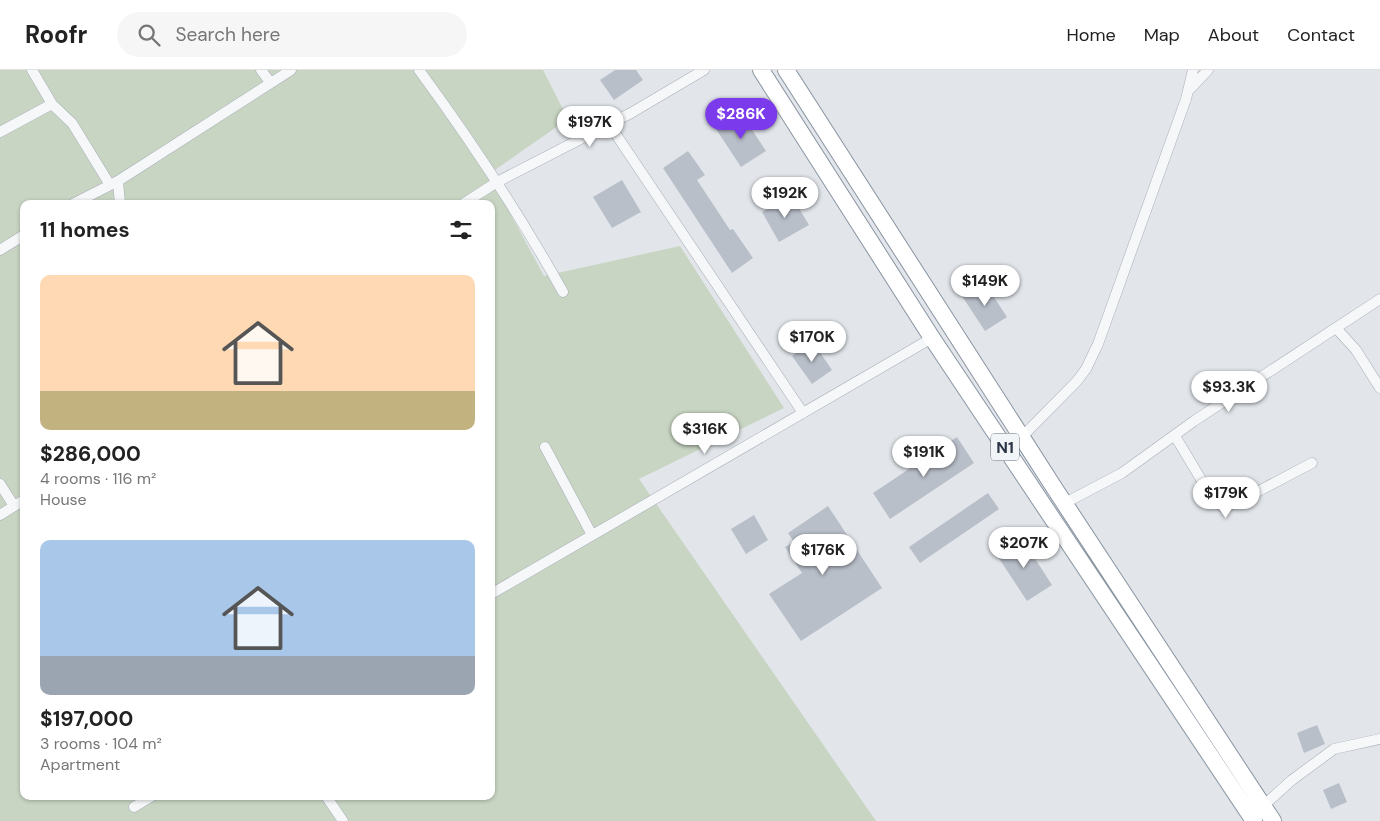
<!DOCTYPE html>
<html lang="en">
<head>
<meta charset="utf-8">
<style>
	:root { --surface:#fff; --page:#f6f6f6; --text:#222; --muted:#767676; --line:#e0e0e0; --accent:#7c3aed }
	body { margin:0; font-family:"DM Sans",sans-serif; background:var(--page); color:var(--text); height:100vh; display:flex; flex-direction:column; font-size:19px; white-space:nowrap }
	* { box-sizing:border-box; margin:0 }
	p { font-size:16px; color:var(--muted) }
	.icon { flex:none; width:28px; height:28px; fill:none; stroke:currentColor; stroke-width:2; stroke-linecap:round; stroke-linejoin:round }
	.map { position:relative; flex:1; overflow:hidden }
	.panel { position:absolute; left:20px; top:130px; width:475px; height:600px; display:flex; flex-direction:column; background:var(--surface); border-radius:10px; box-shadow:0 1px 4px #0004 }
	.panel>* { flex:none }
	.price { position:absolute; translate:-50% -42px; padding:0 11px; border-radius:18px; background:#fff; color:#222; font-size:16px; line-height:32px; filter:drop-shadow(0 1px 2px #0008) }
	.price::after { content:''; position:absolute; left:50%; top:30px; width:15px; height:11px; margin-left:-8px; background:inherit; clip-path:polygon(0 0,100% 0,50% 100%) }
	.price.current { background:var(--accent); color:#fff }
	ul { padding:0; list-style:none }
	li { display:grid; align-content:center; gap:10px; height:265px; padding:0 20px }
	li span { display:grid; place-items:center; height:155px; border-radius:10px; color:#555 }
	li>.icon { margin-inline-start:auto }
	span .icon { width:90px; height:90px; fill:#fffc; stroke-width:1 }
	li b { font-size:21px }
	h2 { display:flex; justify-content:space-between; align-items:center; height:60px; padding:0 20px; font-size:21px }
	header { display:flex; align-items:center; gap:30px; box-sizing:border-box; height:70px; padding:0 25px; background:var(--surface); border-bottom:1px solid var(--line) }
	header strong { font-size:24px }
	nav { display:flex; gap:28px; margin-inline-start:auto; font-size:18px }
	.search { width:350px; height:45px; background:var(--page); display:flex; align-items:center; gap:12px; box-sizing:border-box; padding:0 18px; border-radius:28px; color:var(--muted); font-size:19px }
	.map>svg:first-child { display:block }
	.green { fill:#c8d5c3; fill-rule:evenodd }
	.building { fill:#b9bfc9 }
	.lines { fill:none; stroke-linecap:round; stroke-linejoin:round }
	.minor-casing { stroke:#a7adb6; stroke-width:11 }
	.trunk-casing { stroke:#8994a2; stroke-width:18 }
	.minor { stroke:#f5f7f9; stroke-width:10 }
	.trunk { stroke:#fff; stroke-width:16 }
	.labels { text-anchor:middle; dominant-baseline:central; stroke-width:5; stroke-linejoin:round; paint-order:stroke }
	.shield { fill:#f2f5f8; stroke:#656e7a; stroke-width:1 }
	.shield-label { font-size:16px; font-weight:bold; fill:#293444 }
</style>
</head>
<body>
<header>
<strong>Roofr</strong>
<div class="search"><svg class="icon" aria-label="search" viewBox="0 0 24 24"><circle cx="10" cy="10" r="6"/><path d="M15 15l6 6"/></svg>Search here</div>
<nav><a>Home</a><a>Map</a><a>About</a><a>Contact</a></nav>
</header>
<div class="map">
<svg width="1380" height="751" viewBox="0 0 1380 751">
	<rect width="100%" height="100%" fill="#e2e6eb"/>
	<path class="green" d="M0 0H543L568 49 489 104 544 206 680 176 784 338 639 409 876 751H0ZM24 134H491V726H24Z"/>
	<path class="building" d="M615 0H636L643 10 614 30 600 10Z
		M741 43 766 81 741 97 716 59Z
		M688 81 705 105 697 110 730 160 733 159 753 188 732 203 663 98Z
		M622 110 641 142 612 158 593 127Z
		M791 125 809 155 779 172 762 142Z
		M984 212 1007 247 985 261 962 226Z
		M813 272 832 300 812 314 792 286Z
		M957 367 974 393 890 449 873 423Z
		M988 423 999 439 920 493 909 477Z
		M828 436 882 518 801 571 769 524 802 503 785 477 794 472 788 463Z
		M754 445 768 470 746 484 731 459Z
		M1021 467 1052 515 1027 531 996 484Z
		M1317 655 1325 674 1304 683 1297 663Z
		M1339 713 1347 732 1331 739 1323 720Z"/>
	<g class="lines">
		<defs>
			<path id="minor" d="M32 0 52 34 72 53 110 115
				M261 0 270 12
				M419 0C472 72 520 145 563 222
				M1190 19 1208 0
				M609 54 803 343
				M0 62 52 34
				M118 111 120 134
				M73 134 118 111 291 0
				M463 134 497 112 631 43 704 0
				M0 180 24 165
				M1336 258 1356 280 1380 318
				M1175 366 1214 431 1223 437 1236 433 1312 393
				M545 377 592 465
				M1008 381 1077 311 1086 299 1098 274 1186 29 1193 0
				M0 414 14 436
				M1065 433 1122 403 1194 351 1380 229
				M0 445 24 430
				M491 524 932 268
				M326 726 343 751
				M134 737 152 726
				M1262 737 1292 710 1334 679 1380 669"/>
			<path id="trunk" d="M761 0 932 268 1254 751
				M786 0 1055 419 1273 751"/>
		</defs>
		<use href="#minor" class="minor-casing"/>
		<use href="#trunk" class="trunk-casing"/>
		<use href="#minor" class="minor"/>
		<use href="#trunk" class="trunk"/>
	</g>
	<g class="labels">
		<rect class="shield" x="991" y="363.5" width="28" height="27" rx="4"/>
		<g class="shield-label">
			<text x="1005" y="377">N1</text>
		</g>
	</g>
</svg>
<b class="price current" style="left:741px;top:70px">$286K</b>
<b class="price" style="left:590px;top:78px">$197K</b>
<b class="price" style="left:785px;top:149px">$192K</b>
<b class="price" style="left:985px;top:237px">$149K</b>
<b class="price" style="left:812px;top:293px">$170K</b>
<b class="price" style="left:1229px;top:343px">$93.3K</b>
<b class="price" style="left:705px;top:385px">$316K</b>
<b class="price" style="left:924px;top:408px">$191K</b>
<b class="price" style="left:1226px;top:449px">$179K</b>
<b class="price" style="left:1024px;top:499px">$207K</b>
<b class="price" style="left:823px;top:506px">$176K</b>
<section class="panel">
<h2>11 homes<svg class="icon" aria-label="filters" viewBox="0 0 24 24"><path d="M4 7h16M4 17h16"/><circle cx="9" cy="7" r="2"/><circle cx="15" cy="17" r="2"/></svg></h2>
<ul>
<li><span style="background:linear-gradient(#ffd9b3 75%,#c2b280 0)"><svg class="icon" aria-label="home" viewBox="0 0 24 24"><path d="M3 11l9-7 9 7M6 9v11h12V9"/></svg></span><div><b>$286,000</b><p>4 rooms · 116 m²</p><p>House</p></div></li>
<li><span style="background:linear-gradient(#a9c7e8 75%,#9aa5b1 0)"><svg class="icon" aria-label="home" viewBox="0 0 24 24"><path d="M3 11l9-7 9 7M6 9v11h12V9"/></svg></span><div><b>$197,000</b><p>3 rooms · 104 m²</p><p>Apartment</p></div></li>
</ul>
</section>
</div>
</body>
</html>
